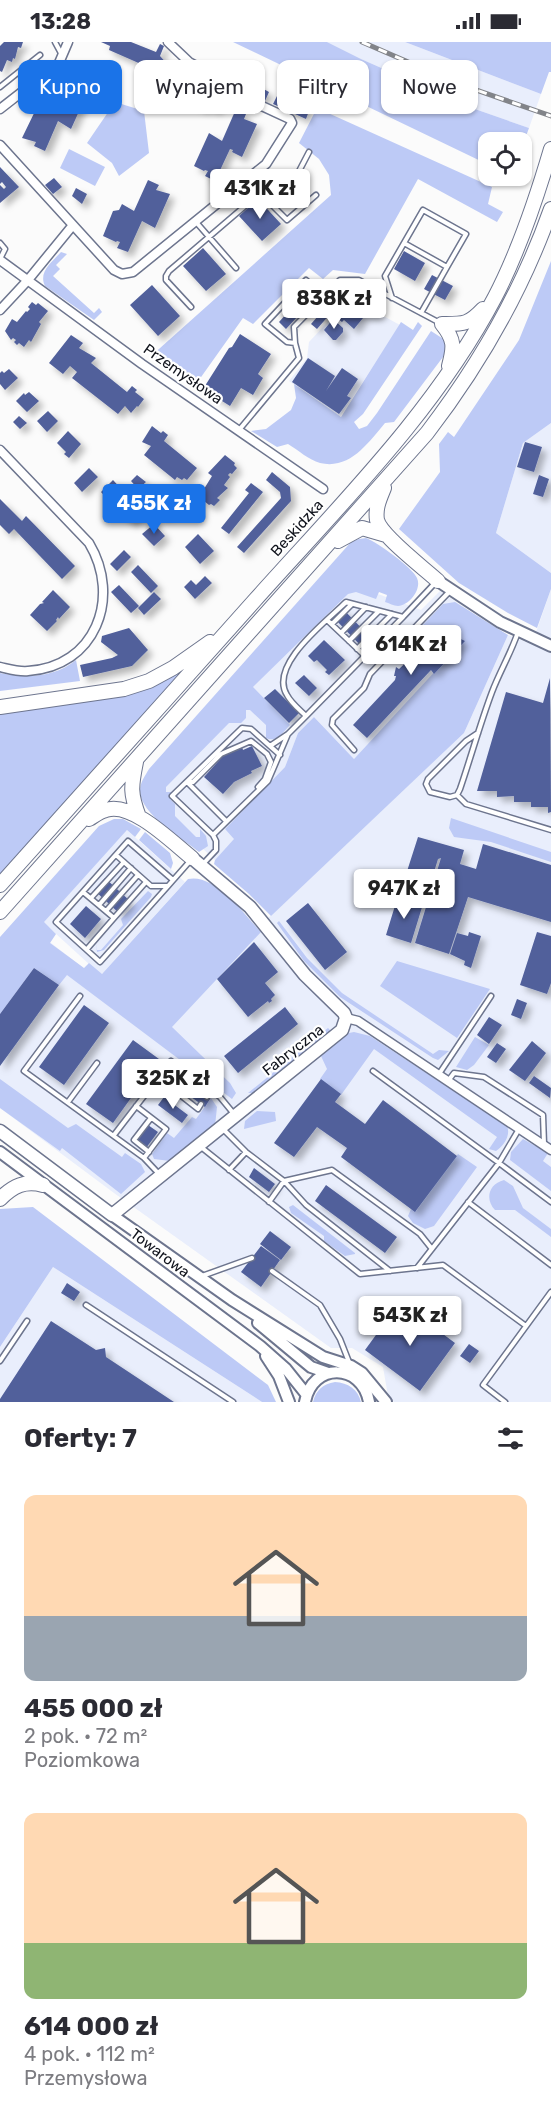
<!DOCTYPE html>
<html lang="pl">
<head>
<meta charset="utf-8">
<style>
	:root { --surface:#fff; --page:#f2f2f3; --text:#2b2b33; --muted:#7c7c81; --accent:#1a73e8 }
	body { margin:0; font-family:Rubik,sans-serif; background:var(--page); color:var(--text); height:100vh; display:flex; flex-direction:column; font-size:22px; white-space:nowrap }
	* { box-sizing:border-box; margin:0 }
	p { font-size:20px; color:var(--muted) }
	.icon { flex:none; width:33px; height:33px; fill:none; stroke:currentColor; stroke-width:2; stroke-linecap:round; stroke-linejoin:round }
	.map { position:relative; height:1360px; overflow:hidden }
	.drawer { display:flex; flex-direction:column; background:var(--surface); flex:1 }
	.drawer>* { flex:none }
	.guide { position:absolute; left:18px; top:18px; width:516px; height:54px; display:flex; gap:12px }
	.controls { position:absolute; left:478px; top:90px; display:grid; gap:12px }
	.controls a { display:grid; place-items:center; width:54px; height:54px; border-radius:12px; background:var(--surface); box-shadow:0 2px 4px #0004; font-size:30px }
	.price { position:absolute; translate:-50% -51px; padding:0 14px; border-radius:6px; background:#fff; color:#222; font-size:20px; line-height:39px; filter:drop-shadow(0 2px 3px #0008) }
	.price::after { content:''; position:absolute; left:50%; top:36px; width:18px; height:14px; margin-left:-9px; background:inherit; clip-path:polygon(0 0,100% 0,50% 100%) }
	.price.current { background:var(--accent); color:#fff }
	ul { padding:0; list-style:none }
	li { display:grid; align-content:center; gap:12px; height:318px; padding:0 24px }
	li span { display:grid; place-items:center; height:186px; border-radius:12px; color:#555 }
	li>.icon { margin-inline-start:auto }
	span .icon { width:108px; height:108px; fill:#fffc; stroke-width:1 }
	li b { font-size:26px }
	h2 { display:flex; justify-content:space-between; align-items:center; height:72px; padding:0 24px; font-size:26px }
	.chip { padding:0 21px; border-radius:12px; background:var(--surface); box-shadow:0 2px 4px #0004; font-size:21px; line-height:54px }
	.chip.current { background:var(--accent); color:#fff }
	.status { display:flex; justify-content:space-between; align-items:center; height:42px; padding:0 30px; background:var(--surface); direction:ltr }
	.status svg { height:16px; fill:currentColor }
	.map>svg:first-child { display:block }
	.built { fill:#e9eefc }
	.green { fill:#bdcaf6 }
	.building { fill:#51609b; filter:url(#shadow) }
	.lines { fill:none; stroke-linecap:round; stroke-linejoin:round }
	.service-casing { stroke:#6d758e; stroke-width:7 }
	.minor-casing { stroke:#6d758e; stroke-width:11 }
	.tertiary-casing { stroke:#6d758e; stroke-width:14 }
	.secondary-casing { stroke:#6d758e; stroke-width:15 }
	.primary-casing { stroke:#6d758e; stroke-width:16 }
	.service { stroke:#fff; stroke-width:4 }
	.minor { stroke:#fff; stroke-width:8 }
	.tertiary { stroke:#fff; stroke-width:10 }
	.secondary { stroke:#fff; stroke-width:12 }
	.primary { stroke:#fff; stroke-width:14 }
	.rail-casing { stroke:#828489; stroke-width:5 }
	.rail { stroke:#fff; stroke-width:3; stroke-dasharray:9; stroke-linecap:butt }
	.labels { text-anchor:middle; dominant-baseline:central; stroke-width:4.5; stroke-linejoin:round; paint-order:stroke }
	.street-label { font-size:15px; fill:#10131c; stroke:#fff }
</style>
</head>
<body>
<div class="status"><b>13:28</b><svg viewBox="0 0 49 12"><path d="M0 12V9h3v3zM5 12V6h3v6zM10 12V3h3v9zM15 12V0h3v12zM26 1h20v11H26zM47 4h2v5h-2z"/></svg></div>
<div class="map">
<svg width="551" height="1360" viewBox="0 0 551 1360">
	<defs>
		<filter id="shadow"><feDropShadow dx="5" dy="5" stdDeviation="3" flood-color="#0004"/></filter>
	</defs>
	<rect width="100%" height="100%" fill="#fbfbfb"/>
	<path class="built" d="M327 0H405L541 52 529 86 472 66 361 17Z
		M350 256 400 283 340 375 289 339 307 316 309 300Z
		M551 381V531L496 491 523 401Z
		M354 543 421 568 440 549 483 578 354 717 314 675 298 691 285 725 225 787 235 797 215 818 161 768V744L253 645Z
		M551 547V1360H394L388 1354 383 1325 352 1306H331L114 1151 0 1066V952L42 894 156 982 464 691 508 593 532 602Z
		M127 788 185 840 101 933 43 880Z
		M53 1225 262 1360H0V1305Z"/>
	<path class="green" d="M233 0H327L361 17 472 66 529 86 522 105V100H489V123Z
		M405 0H551V30H549L541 52Z
		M115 60 144 69 149 111 119 134 112 121 87 101Z
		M317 66 492 145 488 162 503 170 497 180 418 137 365 232 333 228 323 237 309 226 253 282 243 276 194 345 150 315 331 153 329 133 319 117 299 101Z
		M69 107 105 125 95 144 60 126Z
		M61 210 67 212 56 223 60 227 53 234 94 271 99 266 102 270 94 278 45 244C38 230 52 220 61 210Z
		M551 219V381L523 401 496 491 551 531V547L537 586 508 571 459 541 399 487 440 430 439 402 448 390 454 395 519 298Z
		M401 280 413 288 418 280 422 284 363 372 354 380 359 387 367 384 377 371 431 289 445 298 447 305 443 315 394 380 385 381C368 401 350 428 320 421 309 418 298 408 288 402L277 405 251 389 266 387 291 368 296 356 294 342 341 375Z
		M366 496C377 500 413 526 417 536 422 547 410 563 398 564 394 564 389 561 385 560L387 553 379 550 376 557 356 550 348 552 253 645 290 683C283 690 277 701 266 696V683L250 668H246V676L241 681H229L166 745V750H173L170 757 175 762V774L196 795H200V787L206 794 208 804 199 810C183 797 140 772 140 749 140 740 145 734 149 727L351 500 359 497Z
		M455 560 508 593 464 691 271 874 249 852 214 822 215 818 234 797 225 787 285 725 298 691 314 675 354 717 463 599 442 590 437 584 431 585 428 593H425L419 587 443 562Z
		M76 618 80 639 0 649V631C26 636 54 636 76 618Z
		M177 630 181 631 0 835V669Z
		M451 776 551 810V820L491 800 454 795 449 786Z
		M114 777H123L141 787 135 795 127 788 44 880 56 892 50 901 84 926 89 921 102 932 188 837C215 831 245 873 261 890L172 985 230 1041 236 1051 232 1057 67 933 59 943 34 926 0 972V895L99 784Z
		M145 790 170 811 173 821 171 827 139 798Z
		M148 849 152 852 151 855 104 908 97 910 96 901 97 908H101L123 883 121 877Z
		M279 879 307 916 342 951 433 1012 439 1008 449 1009 438 1018 433 1016 340 955 304 919 277 881Z
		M397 919 490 947 457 996 380 944Z
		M328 986 331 989 330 992 254 1051H248Z
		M354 990 370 994 507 1084C511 1093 504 1104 496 1109L489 1107 497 1095 374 1007 341 1053 320 1037 327 1027 321 1014 349 991Z
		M475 995 489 1003 474 1023 467 1028 456 1025Z
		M0 1037 68 1086 76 1082 122 1115 125 1111 141 1122 145 1130 121 1152 62 1106 60 1109 0 1066Z
		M211 1056 217 1065 215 1084 170 1119 154 1117 152 1112 167 1091 174 1096 192 1075 196 1077Z
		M257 1069 275 1070 276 1079 244 1087 245 1079Z
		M523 1097 548 1111 543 1119 551 1125V1149L510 1118 511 1110Z
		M458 1112 477 1125 434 1184 425 1187 413 1181 408 1174 411 1167 416 1169Z
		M504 1138 513 1144 523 1166 551 1187V1195L515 1168H495C485 1158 488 1142 504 1138Z
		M293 1163 355 1211V1212L345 1214 324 1199V1194L291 1171 289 1165Z
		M33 1165 268 1343 276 1360H262L53 1225 0 1305V1167Z
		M335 1340C348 1341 358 1347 361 1360H313C316 1348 323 1342 335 1340Z"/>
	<path class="building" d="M4 0H23L21 6 18 5 15 17 13 16 12 20 7 18 2 30 0 29V4Z
		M101 0H131L156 10 160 2 164 4 160 14 182 38 206 50 210 40 219 46 218 49 225 52 222 58 220 57 217 68 206 63 205 67 169 49 155 33 161 28 153 19 150 26 109 8 110 4Z
		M251 40 269 50 265 59 247 49Z
		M64 41 75 46 74 50 86 54 71 87 58 79 45 109 34 104 36 100 22 96 38 63 49 68 48 70 51 71Z
		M277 54 309 69 306 77 273 62Z
		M236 67 246 72 244 77 257 82 242 115 232 110 233 108 230 107 215 139 205 134 208 129 205 128 204 129 194 124 209 91 222 99Z
		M0 125 19 145 0 161V143L4 147 6 145 2 140 0 142Z
		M54 136 62 145 53 152 45 143Z
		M148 138 159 143 156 148 170 152 155 186 142 179 128 210 117 206 120 200 117 199 116 200 103 194 113 169 119 168 122 162 134 169Z
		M76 146 87 152 82 162 72 154Z
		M258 157 281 182 262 199 239 174Z
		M203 206 226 232 206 249 183 224Z
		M404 209 425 221 415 239 394 227Z
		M432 233 453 244 445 258 424 247Z
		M315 240 323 247 286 287 279 280Z
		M152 243 180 274 158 294 130 263Z
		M32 260 36 263 38 261 48 269 39 280 41 282 31 300 29 298 24 305 19 301 17 303 14 300 16 298 13 296 11 298 5 289 12 277 17 280 26 269 27 270 30 267 28 265Z
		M347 262 363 276 354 287 344 278 342 280 338 277 340 275 338 272Z
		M325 266 331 271 317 287 311 282Z
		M333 277 343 286V290L336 298H333L324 288Z
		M240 292 271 312 258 332 263 336 253 353 241 346 230 364 203 347 229 306 232 305Z
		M71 293 83 301 79 306 96 316 91 321 127 350 132 344 137 348 135 350 144 357 138 365 137 364 131 371 125 364 118 372 72 336 77 330 70 324 63 332 49 321Z
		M308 316 335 334 326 349 342 326 358 337 347 354 351 356 339 372 292 340Z
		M9 327 18 336 5 348 0 342V331L2 329 4 331Z
		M29 350 39 359 27 370 16 359 24 351 25 353Z
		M48 369 58 379 47 390 37 379Z
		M19 374 27 381 20 387 13 380Z
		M152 384 161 391 163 389 168 393 164 399 197 426 187 438 184 436 182 438 177 435 175 438 144 413 151 404 142 400Z
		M68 389 81 402 69 416 64 412 66 410 57 401Z
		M525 400 542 405 534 430 517 425Z
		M225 413 235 421 234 423 237 426 232 432 230 431 228 433 230 435 224 443 228 446 217 456 220 458 214 464 211 462 209 463 199 455 212 434 208 431Z
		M89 426 98 435 82 450 74 441Z
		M272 430 290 445 291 459 244 511 237 505 281 456 280 450 266 438Z
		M137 433 146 440 138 447 131 439Z
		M539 433 549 437 543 455 533 452Z
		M113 438 125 451 113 463 101 450Z
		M251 441 263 450 229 492 221 486 249 451 245 448Z
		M163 455 175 465 164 474 153 464Z
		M0 457 22 479 26 474 75 524 62 537 14 487 9 492 0 483Z
		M133 460 143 470 132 481 121 471Z
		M154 482 165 494 154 504 142 492Z
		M198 492 214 509 200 522 185 505Z
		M124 508 131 515 117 529 110 522Z
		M138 523 158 544 151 551 131 530Z
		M205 534 212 541 195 557 184 545 191 538 196 543Z
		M119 543 139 564 131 571 111 550Z
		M53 548 70 565 59 577 58 575 56 578 57 579 47 589 30 573 40 562 44 561 42 560Z
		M154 550 161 557 144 573 138 566Z
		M343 567 372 597 363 606 334 576Z
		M434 584 465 599 434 632 431 628 367 696 353 683 395 638 396 634H394L396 625 399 627 415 612 411 608V601L418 600 421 592 428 593 429 586Z
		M129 586 148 608 132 624 83 635 80 623 112 616 118 613 101 600 102 594Z
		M324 598 345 618 329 633 325 630 327 628 317 618 314 620 308 614Z
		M304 633 317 646 309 654 295 641Z
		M550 636 551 770 548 771V765H531V760H514V754L497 755V749H477L506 650 543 661Z
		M275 647 299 671 289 681 264 656Z
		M252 704 262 724 251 729 252 731 234 740 223 752 204 735 223 714 242 705 243 708Z
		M418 795 464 808 460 822 476 827 483 802 551 823V880L468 855 449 912 415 901 441 816 438 817 426 856 401 848Z
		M105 836 131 860 120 872 94 848Z
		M398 854 423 862 411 901 386 893Z
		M308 861 347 910 325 928 286 879Z
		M86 864 101 877 85 896 70 882Z
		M469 890 481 894 471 926 464 923 465 919 450 912 457 891 468 894Z
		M537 890 551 894V941L547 952 520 943Z
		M254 900 278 930 265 941 275 953 271 957 272 959 269 961 268 959 248 975 217 937Z
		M34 926 59 943 0 1024V972Z
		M517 957 527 961 521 977 511 973Z
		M84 963 109 981 64 1043 39 1025Z
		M285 965 298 982 238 1031 224 1014Z
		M489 975 502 983 489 1002 477 993Z
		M133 998 159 1017 113 1081 86 1062Z
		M532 999 546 1011 525 1039 509 1028Z
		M497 1001 506 1007 496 1021 487 1015Z
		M170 1023 177 1029 175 1031 210 1057 205 1065 162 1034Z
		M534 1034 551 1046 550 1056 529 1041Z
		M321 1037 341 1052 335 1060 365 1082 383 1058 457 1114 415 1170 341 1115 347 1106 317 1085 294 1115 274 1101Z
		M164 1055 188 1073 182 1081 158 1063Z
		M148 1083 158 1090 146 1106 137 1099Z
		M254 1126 275 1142 269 1150 249 1135Z
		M326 1143 397 1195 385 1211 315 1159Z
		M270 1189 291 1205 281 1218 260 1202Z
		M261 1204 280 1218 261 1245 241 1230Z
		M67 1241 80 1250 74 1259 61 1251Z
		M400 1260 455 1301 420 1349 365 1308Z
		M51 1279 96 1308 105 1306 106 1315 174 1360H0V1357Z
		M469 1302 479 1309 470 1321 460 1314Z"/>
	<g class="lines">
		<defs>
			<path id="service" d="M55 0 62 13
				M0 45 40 13
				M269 161 296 135 309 110
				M196 180 236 226
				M0 201 5 207 0 217
				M404 201 423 168 466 192 447 225
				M392 256 385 234 404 201 447 225 421 271
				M191 265 166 238V234L169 229 258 153 263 154 287 178 316 153
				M295 301 287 300 265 282 306 238 324 254
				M239 388 299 316 295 301 294 285 340 238H359L440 281
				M403 575 306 674C300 668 291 661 287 653 268 623 327 579 346 560L403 575 435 541
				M327 578 365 614
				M332 582 352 562
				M341 591 366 565
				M349 599 379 569
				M357 607 392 572
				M478 691 466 699 428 737 426 742 430 750 450 755 457 753 460 747C471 715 480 682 492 650 500 629 511 611 518 590
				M270 704 288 692 306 674
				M354 708 332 683 333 677 364 646 370 632 450 549
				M280 713 251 687 242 686 172 754 213 793 268 739 288 692
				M187 740H193L221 712 251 699 267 712 271 720 265 737 258 745
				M187 740 226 779
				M457 753 466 762 551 788
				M116 813 151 844H167
				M202 823 216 808V799L213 793
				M173 838 128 799 56 880 100 920 168 844 190 819
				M83 850 114 876 87 907
				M91 856 124 820
				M99 863 131 826
				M106 869 138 833
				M114 876 146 840
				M80 954 24 1029 144 1116 160 1133
				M373 1029 499 1121 519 1087
				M439 1032 491 954
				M178 1034 183 1028
				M185 1038 189 1032
				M448 1039 454 1031 484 1035 543 1073 544 1102
				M154 1040 170 1045 198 1067 201 1062
				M194 1045 198 1039
				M201 1050 205 1044
				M207 1055 211 1049
				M68 1060 97 1021
				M136 1064 166 1087 144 1116
				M222 1086 246 1110 284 1139 306 1163 390 1229
				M114 1093 171 1019 220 1055 234 1072
				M201 1105 360 1232 443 1223 526 1284
				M149 1110 134 1098 151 1076
				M229 1128 246 1110
				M269 1160 284 1139 332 1128 420 1192 432 1207
				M468 1160 551 1223
				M417 1226 499 1121 551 1160
				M272 1229 320 1263 340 1297 349 1320
				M202 1234 252 1216
				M86 1263 233 1360
				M0 1319 27 1279
				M505 1360 483 1343 551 1250"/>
			<path id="minor" d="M0 67 59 21 68 0
				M0 103 114 228 122 232 133 230 266 122 292 81 290 77 251 59 233 43 189 20 168 0
				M0 218 142 322 323 447
				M0 268 28 238 73 183
				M0 408 89 501C122 556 95 625 28 629 19 630 9 627 0 625
				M346 976 358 979 551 1108"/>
			<path id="tertiary" d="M438 539 500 580 551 604
				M0 1110 260 1304 286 1327 306 1352
				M112 1173 232 1258 323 1315 351 1324 362 1331 386 1360
				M258 1281 311 1325 328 1331
				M266 1314 279 1334 289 1360
				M305 1360C312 1320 362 1321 369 1360"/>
			<path id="secondary" d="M0 1089 112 1173 342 988 346 976 344 971 305 933 250 865 192 816"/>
			<path id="primary" d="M442 282C463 282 468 283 483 267
				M442 282C455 298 454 305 449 324
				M384 446C380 456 375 466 377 478 381 494 424 526 438 539
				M338 499 362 486 386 493
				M0 665 124 647 149 639 173 626 210 600
				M136 720C131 745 130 751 139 775
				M89 777C94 774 100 769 106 768 132 759 173 801 192 816
				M0 843C86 748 170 653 255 558 339 464 436 368 495 255 519 209 536 158 551 107
				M0 870 427 391C480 322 522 249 551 167
				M0 1157C13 1144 25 1138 43 1143"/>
		</defs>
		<use href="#service" class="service-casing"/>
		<use href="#minor" class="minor-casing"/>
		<use href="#tertiary" class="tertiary-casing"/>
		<use href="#secondary" class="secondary-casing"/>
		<use href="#primary" class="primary-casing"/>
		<use href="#service" class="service"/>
		<use href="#minor" class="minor"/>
		<use href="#tertiary" class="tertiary"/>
		<use href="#secondary" class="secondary"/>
		<use href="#primary" class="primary"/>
		<defs>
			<path id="rail" d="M362 0 459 42 551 74"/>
		</defs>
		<use href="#rail" class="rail-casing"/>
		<use href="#rail" class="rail"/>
	</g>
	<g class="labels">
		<g class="street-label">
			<text transform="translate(183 332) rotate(35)">Przemysłowa</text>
			<text transform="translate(297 486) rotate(-48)">Beskidzka</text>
			<text transform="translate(293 1008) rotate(-38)">Fabryczna</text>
			<text transform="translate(160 1211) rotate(37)">Towarowa</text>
		</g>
	</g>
</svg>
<div class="controls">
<a><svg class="icon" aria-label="locate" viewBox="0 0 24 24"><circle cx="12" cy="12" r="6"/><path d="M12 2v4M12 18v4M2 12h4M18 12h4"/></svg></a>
</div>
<b class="price" style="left:260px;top:178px">431K zł</b>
<b class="price" style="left:334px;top:288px">838K zł</b>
<b class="price current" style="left:154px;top:493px">455K zł</b>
<b class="price" style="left:411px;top:634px">614K zł</b>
<b class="price" style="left:404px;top:878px">947K zł</b>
<b class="price" style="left:173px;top:1068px">325K zł</b>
<b class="price" style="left:410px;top:1305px">543K zł</b>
<div class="guide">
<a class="chip current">Kupno</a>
<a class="chip">Wynajem</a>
<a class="chip">Filtry</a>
<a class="chip">Nowe</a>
</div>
</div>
<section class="drawer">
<h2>Oferty: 7<svg class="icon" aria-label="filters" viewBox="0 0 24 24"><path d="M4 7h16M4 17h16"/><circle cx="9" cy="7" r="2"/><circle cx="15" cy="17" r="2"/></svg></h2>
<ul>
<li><span style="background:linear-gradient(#ffd9b3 65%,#9aa5b1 0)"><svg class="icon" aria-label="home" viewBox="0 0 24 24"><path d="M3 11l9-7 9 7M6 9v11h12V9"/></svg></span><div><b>455 000 zł</b><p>2 pok. · 72 m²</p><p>Poziomkowa</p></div></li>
<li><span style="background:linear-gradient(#ffd9b3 70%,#8fb573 0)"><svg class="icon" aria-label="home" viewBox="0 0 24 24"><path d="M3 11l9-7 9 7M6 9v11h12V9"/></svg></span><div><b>614 000 zł</b><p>4 pok. · 112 m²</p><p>Przemysłowa</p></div></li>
</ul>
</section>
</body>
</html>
